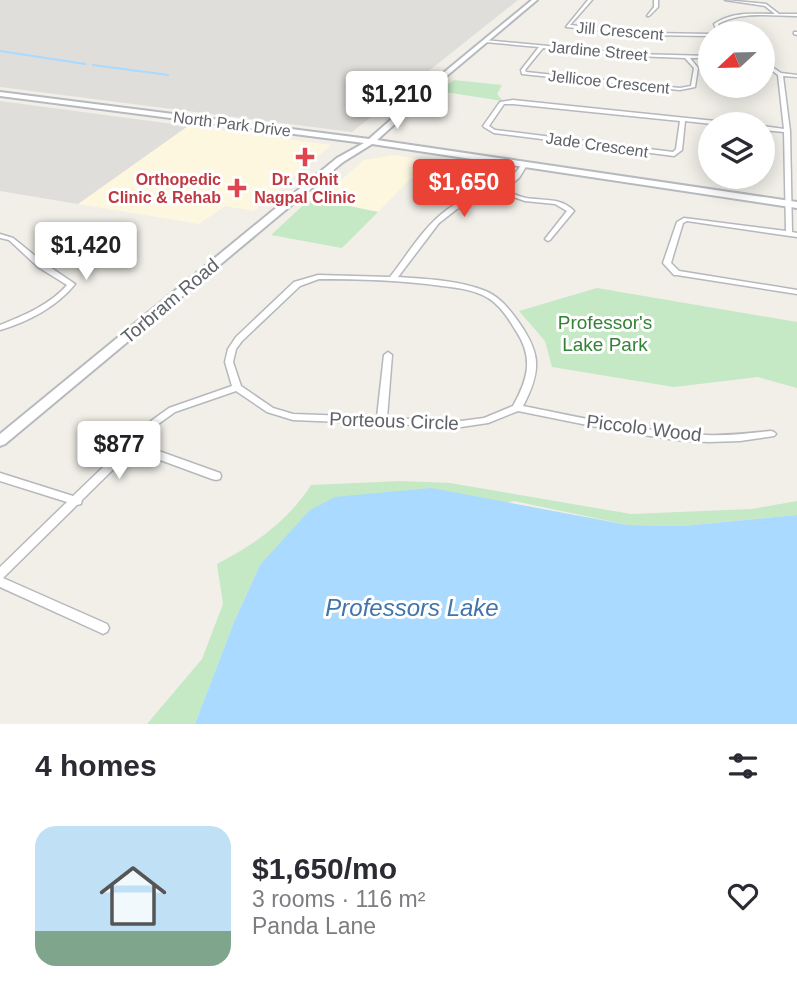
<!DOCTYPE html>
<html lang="en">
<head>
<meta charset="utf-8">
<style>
	:root { --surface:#fff; --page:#f7f7f7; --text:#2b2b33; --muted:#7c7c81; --accent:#ea4335 }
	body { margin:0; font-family:Arial,sans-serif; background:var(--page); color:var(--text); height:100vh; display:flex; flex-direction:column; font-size:26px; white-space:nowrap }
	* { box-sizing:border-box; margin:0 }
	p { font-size:23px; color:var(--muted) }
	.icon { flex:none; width:38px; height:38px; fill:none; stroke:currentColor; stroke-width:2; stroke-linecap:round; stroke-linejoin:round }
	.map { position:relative; height:724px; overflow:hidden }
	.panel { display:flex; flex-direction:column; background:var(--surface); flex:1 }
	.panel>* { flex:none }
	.needle { width:46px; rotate:248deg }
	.buttons { position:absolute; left:698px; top:21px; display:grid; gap:14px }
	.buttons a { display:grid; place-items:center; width:77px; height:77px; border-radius:50%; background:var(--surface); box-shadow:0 4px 18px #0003; font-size:35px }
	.price { position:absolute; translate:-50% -60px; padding:0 16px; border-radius:7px; background:#fff; color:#222; font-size:23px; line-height:46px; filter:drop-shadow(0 2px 4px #0008) }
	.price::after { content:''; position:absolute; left:50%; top:42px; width:21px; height:16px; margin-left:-10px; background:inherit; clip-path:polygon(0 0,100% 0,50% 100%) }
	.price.selected { background:var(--accent); color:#fff }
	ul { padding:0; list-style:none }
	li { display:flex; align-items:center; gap:21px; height:175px; padding:0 35px }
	li span { display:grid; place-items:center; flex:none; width:196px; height:140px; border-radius:21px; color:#555 }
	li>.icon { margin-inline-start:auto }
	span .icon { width:84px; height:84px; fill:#fffc; stroke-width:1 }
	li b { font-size:30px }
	h2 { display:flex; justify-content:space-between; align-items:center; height:84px; padding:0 35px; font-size:30px }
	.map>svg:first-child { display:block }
	.commercial { fill:#fef7e0 }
	.industrial { fill:#e0deda }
	.green { fill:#c5e8c5 }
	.water { fill:#aadaff }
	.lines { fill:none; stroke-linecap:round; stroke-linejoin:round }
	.stream { stroke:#aadaff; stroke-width:2 }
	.street-casing { stroke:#b5b8bc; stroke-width:3 }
	.secondary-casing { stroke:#b6babf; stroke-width:4 }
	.street { fill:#fff; fill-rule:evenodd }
	.secondary { fill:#fff; fill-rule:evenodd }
	.health-dot { fill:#e0444e; stroke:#fff; stroke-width:2.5 }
	.labels { text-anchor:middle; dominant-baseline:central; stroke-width:6; stroke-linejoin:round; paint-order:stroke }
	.far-street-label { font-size:16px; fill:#5f6368; stroke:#fff }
	.far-health-label { font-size:16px; font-weight:bold; fill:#be3a42; stroke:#fff; text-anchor:end }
	.street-label { font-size:19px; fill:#5f6368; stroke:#fff }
	.park-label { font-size:19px; fill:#348238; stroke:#fff }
	.near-water-label { font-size:24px; font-style:italic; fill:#4174aa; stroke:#fff }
</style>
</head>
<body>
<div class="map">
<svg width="797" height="724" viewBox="0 0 797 724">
	<rect width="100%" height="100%" fill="#f1efe8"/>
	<path class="commercial" d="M188 126 331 145 254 211 225 206 199 224 78 204Z
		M395 155 433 162 436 159 449 161 446 165 451 166 443 178 436 177 431 182 411 178 378 212 311 198 320 192 326 193 364 160Z"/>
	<path class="industrial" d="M0 0H518L352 132 0 87Z
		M0 101 188 126 78 204 0 191Z"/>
	<path class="green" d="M454 80 502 85 497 94 503 101 438 91Z
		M311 198 378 212 342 248 271 235Z
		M597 288 797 322V388L758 377 674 387 552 367 545 341 519 311Z
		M400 481 450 483 631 514 752 509 797 501V515L682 526 628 525 514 501 260 565 234 622 195 724H147L202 659 223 604 217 564C254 545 288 521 311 485Z"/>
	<path class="water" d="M431 488 628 525 682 526 797 515V724H195L234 622 260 565 310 510 335 497Z"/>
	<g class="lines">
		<path class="stream" d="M0 51 85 64
			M93 65 168 75"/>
		<defs>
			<path id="street" d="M588 0H592L570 25 649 33 710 34V36L649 35 566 27Z
				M654 0H658V7L649 16H647L654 7Z
				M725 0 766 4 779 14H797V16C772 16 741 11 718 24L722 33H718L714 24C733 11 753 14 775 14L765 6Z
				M794 32H797V35L794 34Z
				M484 40 635 54 710 56V58H690L698 68 695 87 680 90 522 74 521 70 539 47 485 42ZM543 48 635 56 685 58 694 68 691 86 680 88 526 72 525 70Z
				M763 61 781 73 797 75V77L783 76 790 131 792 232 797 233V237L687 221 683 223 671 263 679 271 797 290V294L677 275H674L663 263 677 222 684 218 786 231 784 132 763 130V126L784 129 778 75 763 64Z
				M513 100 725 122 728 124H712L685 121 682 150 674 156 494 133 484 127 483 126 500 102ZM504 104H513L680 121 676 149 673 152 495 130 489 126Z
				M524 163 527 165 519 178 504 190C511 193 518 196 526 198 543 201 561 197 574 211L550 240 548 241 545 239 567 211 555 204 525 201 499 192 468 204 457 209 439 223 398 277C425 279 457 280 483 290 497 295 506 305 515 317 540 351 543 368 523 406 583 418 644 432 706 435 728 436 749 433 771 431L774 432 776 434 774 436 740 441 708 442 676 440 612 430 518 411 488 423 461 427 293 420 267 412 236 391 175 412 157 425 139 444 220 473 221 476 220 479 216 480 212 479 133 450 82 500 81 504 77 505 3 578 107 624 109 628 107 632 103 634 99 632 0 587V567L67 502 0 481V473L73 496 151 421 169 408 232 386 225 362 228 349 236 337 294 282 318 275 390 277C408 254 424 226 448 209 477 188 498 199 522 164ZM319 279C360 279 401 280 442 286 458 288 475 290 488 298 500 305 509 319 516 331 534 358 528 379 513 406L484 418 461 421 387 418 392 355 388 352 384 355 377 417 293 414 273 408 241 386 233 362 236 349 242 341 300 286Z
				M0 234 13 238 44 263 75 284C57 307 27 322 0 330V325C23 316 51 304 67 285L38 267 9 240 0 238Z"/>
			<path id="secondary" d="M532 0H537L418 100 417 104 377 140 797 202V208L372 144 343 162 5 444 0 446V434L337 158 364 143 0 96V92L369 139 411 102H405V100L413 98Z"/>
		</defs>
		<use href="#street" class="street-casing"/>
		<use href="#secondary" class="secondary-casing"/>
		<use href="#street" class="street"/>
		<use href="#secondary" class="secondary"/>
	</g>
	<g class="health-dot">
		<path d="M301.5 146.5h7v7h7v7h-7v7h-7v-7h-7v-7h7z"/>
		<path d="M233.5 177.5h7v7h7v7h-7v7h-7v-7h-7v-7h7z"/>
	</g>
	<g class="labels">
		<g class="far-street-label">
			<text transform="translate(620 31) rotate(5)">Jill Crescent</text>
			<text transform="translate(598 51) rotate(5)">Jardine Street</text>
			<text transform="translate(609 82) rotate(6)">Jellicoe Crescent</text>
			<text transform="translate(232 124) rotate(7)">North Park Drive</text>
			<text transform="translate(597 145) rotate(8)">Jade Crescent</text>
		</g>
		<g class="far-health-label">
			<text x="221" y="179">Orthopedic<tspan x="221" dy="18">Clinic &amp; Rehab</tspan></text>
			<text x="305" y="179" text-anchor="middle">Dr. Rohit<tspan x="305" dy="18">Nagpal Clinic</tspan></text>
		</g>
		<g class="street-label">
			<text transform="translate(170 301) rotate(-40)">Torbram Road</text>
			<text transform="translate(394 421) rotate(2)">Porteous Circle</text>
			<text transform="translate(644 428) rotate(7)">Piccolo Wood</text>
		</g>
		<g class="park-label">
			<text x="605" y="322">Professor's<tspan x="605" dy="22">Lake Park</tspan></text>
		</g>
		<g class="near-water-label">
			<text x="412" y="607">Professors Lake</text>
		</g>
	</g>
</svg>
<div class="buttons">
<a><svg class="needle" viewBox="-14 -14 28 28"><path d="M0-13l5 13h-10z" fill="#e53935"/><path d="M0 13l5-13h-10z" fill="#7c7c81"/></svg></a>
<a><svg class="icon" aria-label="layers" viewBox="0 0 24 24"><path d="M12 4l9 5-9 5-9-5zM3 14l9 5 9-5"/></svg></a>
</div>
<b class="price" style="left:397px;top:131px">$1,210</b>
<b class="price selected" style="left:464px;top:219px">$1,650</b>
<b class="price" style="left:86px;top:282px">$1,420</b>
<b class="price" style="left:119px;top:481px">$877</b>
</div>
<section class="panel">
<h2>4 homes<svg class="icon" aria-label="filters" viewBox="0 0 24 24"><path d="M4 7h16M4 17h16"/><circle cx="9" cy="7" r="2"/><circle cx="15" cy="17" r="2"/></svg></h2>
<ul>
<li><span style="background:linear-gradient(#bfe0f5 75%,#7fa58c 0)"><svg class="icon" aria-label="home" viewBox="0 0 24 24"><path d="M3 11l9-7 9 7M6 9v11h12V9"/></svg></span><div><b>$1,650/mo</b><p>3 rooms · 116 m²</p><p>Panda Lane</p></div><svg class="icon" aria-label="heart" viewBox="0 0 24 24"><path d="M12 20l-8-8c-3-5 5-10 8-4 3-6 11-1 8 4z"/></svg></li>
</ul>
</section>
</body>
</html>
